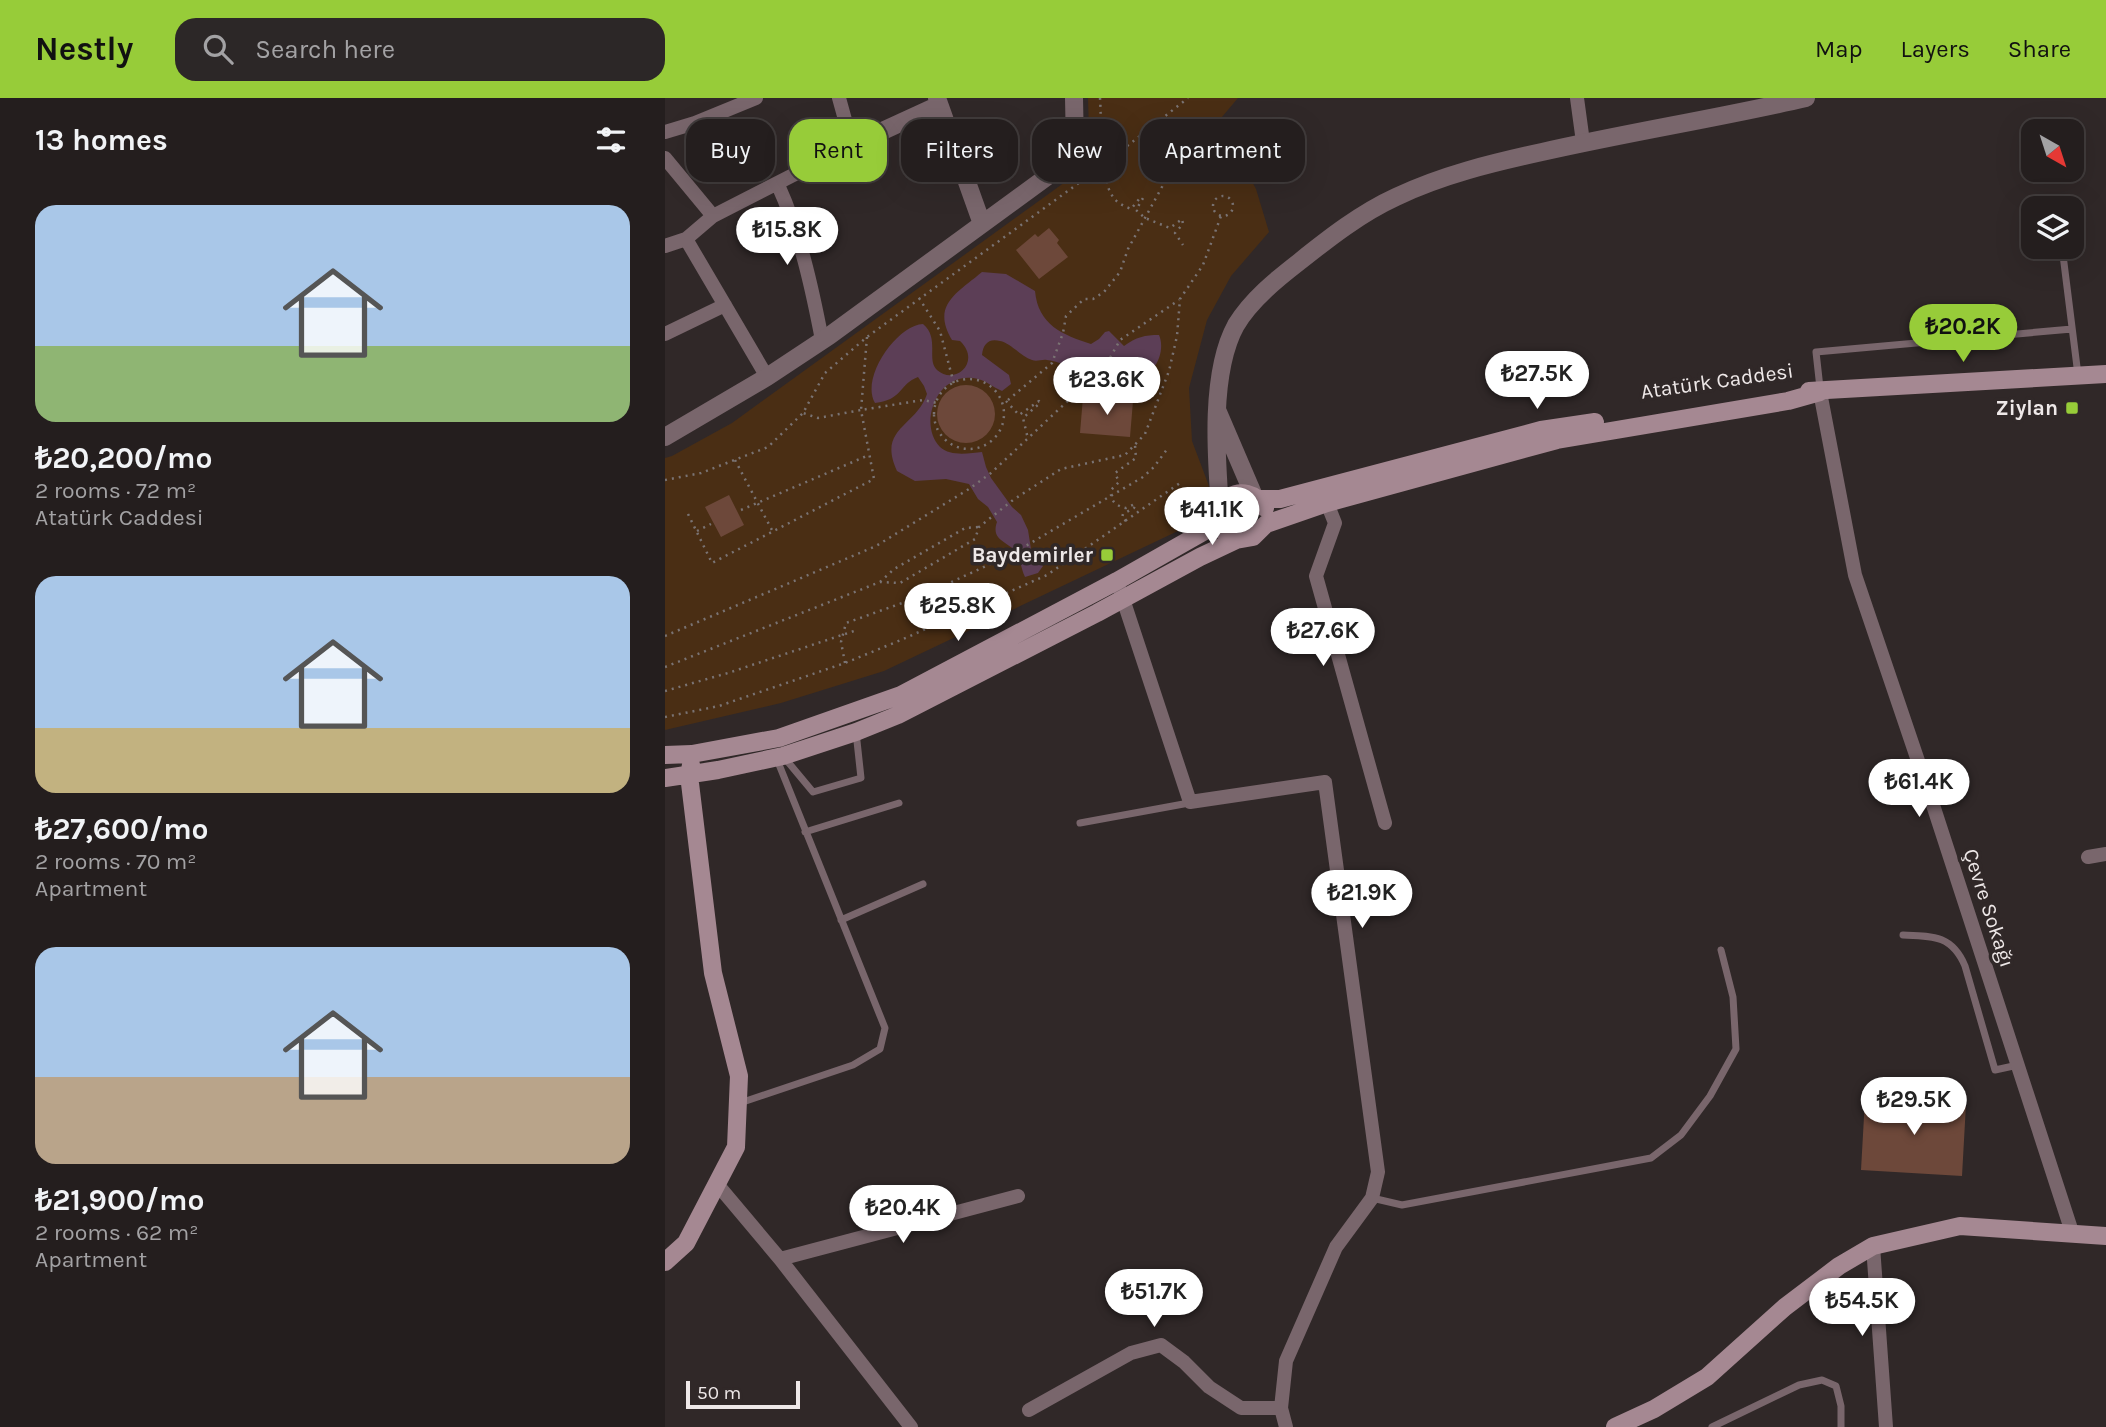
<!DOCTYPE html>
<html lang="en">
<head>
<meta charset="utf-8">
<style>
	:root { --surface:#241e1e; --page:#2c2727; --text:#f1f3f6; --muted:#a3a2a4; --line:#413c3c; --accent:#97cc39 }
	body { margin:0; font-family:Karla,sans-serif; background:var(--page); color:var(--text); height:100vh; display:flex; flex-direction:column; font-size:26px; white-space:nowrap }
	* { box-sizing:border-box; margin:0 }
	p { font-size:23px; color:var(--muted) }
	.icon { flex:none; width:38px; height:38px; fill:none; stroke:currentColor; stroke-width:2; stroke-linecap:round; stroke-linejoin:round }
	.map { position:relative; flex:1; overflow:hidden }
	.drawer { display:flex; flex-direction:column; background:var(--surface); width:665px }
	.drawer>* { flex:none }
	.guide { position:absolute; left:21px; top:21px; width:665px; height:63px; display:flex; gap:14px }
	.needle { width:46px; rotate:141deg }
	.tools { position:absolute; left:1356px; top:21px; display:grid; gap:14px }
	.tools a { display:grid; place-items:center; width:63px; height:63px; border-radius:14px; background:var(--surface); box-shadow:0 7px 28px #0002,0 0 0 2px var(--line); font-size:35px }
	.scale { position:absolute; left:21px; bottom:18px; width:114px; box-sizing:border-box; padding-left:7px; border:4px solid #eee8e8; border-top:0; font-size:19px; line-height:24px; white-space:nowrap; color:#eee8e8; -webkit-text-stroke:5px #302828; paint-order:stroke }
	.price { position:absolute; translate:-50% -60px; padding:0 16px; border-radius:24px; background:#fff; color:#222; font-size:23px; line-height:46px; filter:drop-shadow(0 2px 4px #0008) }
	.price::after { content:''; position:absolute; left:50%; top:42px; width:21px; height:16px; margin-left:-10px; background:inherit; clip-path:polygon(0 0,100% 0,50% 100%) }
	.price.current { background:var(--accent); color:#111 }
	ul { padding:0; list-style:none }
	li { display:grid; align-content:center; gap:14px; height:371px; padding:0 35px }
	li span { display:grid; place-items:center; height:217px; border-radius:21px; color:#555 }
	li>.icon { margin-inline-start:auto }
	span .icon { width:126px; height:126px; fill:#fffc; stroke-width:1 }
	li b { font-size:30px }
	h2 { display:flex; justify-content:space-between; align-items:center; height:84px; padding:0 35px; font-size:30px }
	.pill { padding:0 24px; border-radius:21px; background:var(--surface); box-shadow:0 7px 28px #0002,0 0 0 2px var(--line); font-size:24px; line-height:63px }
	.pill.current { background:var(--accent); color:#111 }
	header { display:flex; align-items:center; gap:42px; box-sizing:border-box; height:98px; padding:0 35px; background:var(--accent); color:#111 }
	header strong { font-size:33px }
	nav { display:flex; gap:38px; margin-inline-start:auto; font-size:24px }
	.search { width:490px; height:63px; background:var(--page); display:flex; align-items:center; gap:18px; box-sizing:border-box; padding:0 24px; border-radius:21px; color:var(--muted); font-size:26px }
	main { display:flex; flex:1; min-height:0 }
	.map>svg:first-child { display:block }
	.green { fill:#4a2e14 }
	.water { fill:#5c3e56 }
	.building { fill:#6d483a }
	.lines { fill:none; stroke-linecap:round; stroke-linejoin:round }
	.path { stroke:#7a7373; stroke-width:2.5; stroke-dasharray:2 5; stroke-linecap:butt }
	.service { stroke:#79666c; stroke-width:7 }
	.minor { stroke:#79666c; stroke-width:14 }
	.tertiary { stroke:#79666c; stroke-width:18 }
	.secondary { stroke:#a58892; stroke-width:18 }
	.poi-dot { fill:#97cc39; stroke:#302828; stroke-width:2.5 }
	.labels { text-anchor:middle; dominant-baseline:central; stroke-width:7; stroke-linejoin:round; paint-order:stroke }
	.street-label { font-size:21px; fill:#eee8e8; stroke:#302828 }
	.poi-label { font-size:21px; font-weight:bold; fill:#eee8e8; stroke:#302828; text-anchor:end }
</style>
</head>
<body>
<header>
<strong>Nestly</strong>
<div class="search"><svg class="icon" aria-label="search" viewBox="0 0 24 24"><circle cx="10" cy="10" r="6"/><path d="M15 15l6 6"/></svg>Search here</div>
<nav><a>Map</a><a>Layers</a><a>Share</a></nav>
</header>
<main>
<section class="drawer">
<h2>13 homes<svg class="icon" aria-label="filters" viewBox="0 0 24 24"><path d="M4 7h16M4 17h16"/><circle cx="9" cy="7" r="2"/><circle cx="15" cy="17" r="2"/></svg></h2>
<ul>
<li><span style="background:linear-gradient(#a9c7e8 65%,#8fb573 0)"><svg class="icon" aria-label="home" viewBox="0 0 24 24"><path d="M3 11l9-7 9 7M6 9v11h12V9"/></svg></span><div><b>₺20,200/mo</b><p>2 rooms · 72 m²</p><p>Atatürk Caddesi</p></div></li>
<li><span style="background:linear-gradient(#a9c7e8 70%,#c2b280 0)"><svg class="icon" aria-label="home" viewBox="0 0 24 24"><path d="M3 11l9-7 9 7M6 9v11h12V9"/></svg></span><div><b>₺27,600/mo</b><p>2 rooms · 70 m²</p><p>Apartment</p></div></li>
<li><span style="background:linear-gradient(#a9c7e8 60%,#b9a48a 0)"><svg class="icon" aria-label="home" viewBox="0 0 24 24"><path d="M3 11l9-7 9 7M6 9v11h12V9"/></svg></span><div><b>₺21,900/mo</b><p>2 rooms · 62 m²</p><p>Apartment</p></div></li>
</ul>
</section>
<div class="map">
<svg width="1441" height="1329" viewBox="0 0 1441 1329">
	<rect width="100%" height="100%" fill="#302828"/>
	<path class="green" d="M423 0H573L551 26 557 67 581 72 591 91 604 134 566 178 542 222 524 290 527 343 544 388 515 432 219 573 116 605 0 632V360L7 358 67 325 425 66Z"/>
	<path class="water" d="M317 174 341 176 370 193C373 227 398 237 426 246L434 241 440 234 444 233 459 248C471 239 480 237 494 237 502 255 487 286 463 276 454 273 451 265 439 266 432 266 426 271 419 271 406 272 395 263 382 262 377 261 372 264 367 262 355 258 346 245 335 243 323 240 318 247 317 257L344 277 346 286 337 293C327 289 320 281 308 280 271 275 253 327 275 349 286 359 305 355 317 354L321 369 326 380 347 409 356 417 363 432 366 451 378 468 373 475 360 479C356 471 356 463 352 456 345 443 325 444 332 424L323 409 313 401 304 386 281 381 250 383 232 373C212 330 251 329 262 296L259 288 253 279C234 286 238 302 210 305 195 280 232 227 258 226 275 240 261 262 272 272 290 288 317 264 295 243L287 242C266 207 292 195 317 174Z"/>
	<path class="building" d="M384 130 394 142 392 145 403 159 374 181 351 152 370 136 373 139Z
		M272 316a29 29 0 1 1 58 0a29 29 0 1 1-58 0Z
		M418 299 468 303 465 339 415 335Z
		M64 397 79 427 56 439 40 409Z
		M1200 1001 1301 1006 1297 1078 1196 1072Z"/>
	<g class="lines">
		<path class="path" d="M435 0C437 26 433 77 448 99 452 105 459 108 466 111L475 100H478L471 112 480 120 505 130 517 121 518 126 510 135 518 147
			M548 108a10 10 0 1 1 20 0a10 10 0 1 1-20 0Z
			M254 200 275 233 289 286
			M202 239 196 312 258 302 272 305
			M269 316a35 35 0 1 1 70 0a35 35 0 1 1-70 0Z
			M343 302 387 265 398 235 401 218 419 201H428L439 194 455 174 463 151 526 36
			M341 303 354 317 374 303 375 305 358 320 363 341
			M70 362 108 434
			M0 382 36 375 103 349 138 315 160 275 202 239 433 71 523 0
			M76 412 204 357
			M23 416 47 465 209 381 196 312 153 320 138 315
			M461 423 457 420 458 416 469 410 470 406 461 410C451 408 445 403 446 392L454 384 450 375 471 360 470 347
			M32 433 46 426
			M215 484 229 471 300 430 314 429
			M0 538 211 448 304 391 326 375 441 267 455 242 514 202
			M180 565 176 544 181 525 254 499 347 456 478 379 489 369 503 350
			M0 569 215 484 235 485 310 441 314 429 348 402 396 371 460 357 480 336 504 273 512 238 515 201 538 167 556 118
			M0 593 63 575 189 533
			M0 619 54 608 180 565 236 542 382 477 515 385"/>
		<path class="service" d="M1397 149 1413 277
			M1155 290 1151 254 1407 231
			M118 658 148 694 196 680 191 634
			M415 725 524 705
			M140 734 234 705
			M176 822 258 786
			M1238 837C1267 838 1287 837 1300 868L1330 972 1353 967
			M75 1005 188 967 215 951 220 930 111 659
			M707 1100 737 1107 986 1060 1016 1037 1045 998 1071 951 1068 899 1056 852
			M1047 1329 1134 1287 1157 1282 1171 1288 1176 1308V1329"/>
		<path class="minor" d="M912 0 918 44
			M0 34 30 25 91 0
			M0 60 48 118
			M113 87C135 135 147 190 157 242
			M21 141 102 279
			M0 148 21 141 48 118 187 47 174 0
			M0 236 60 207
			M1155 294 1190 477 1269 710 1407 1134
			M662 405 670 425 651 478 720 725
			M455 492 525 704 660 684 713 1074 707 1100 671 1149 621 1263 616 1310 621 1329
			M1423 759 1441 756
			M52 1086 115 1161 246 1329
			M1208 1148 1221 1329
			M115 1161 353 1098
			M364 1312 466 1255 496 1247 519 1264 544 1289 576 1310H616"/>
		<path class="tertiary" d="M272 0 317 126
			M187 47 274 7
			M553 314 589 398
			M0 339 102 279 164 238 398 67 410 49 409 0
			M555 409C551 357 545 274 571 227 586 202 612 181 634 164 664 140 696 115 731 99 777 77 827 65 877 54 965 34 1054 20 1141 0"/>
		<path class="secondary" d="M1144 293 1441 276
			M594 401H615L876 332 930 324
			M560 435C539 404 580 378 600 410
			M0 657 27 656 114 640 236 597 452 483 554 425
			M0 680 53 672 118 658 191 634 233 617 432 515 535 459 571 442 588 439 601 426 662 405 892 342 1123 303 1155 294
			M0 1164 21 1145 71 1049 74 978 48 875 24 677 26 667
			M950 1329 989 1311 1042 1279 1120 1209 1174 1168 1208 1148 1295 1128 1441 1138"/>
	</g>
	<g class="poi-dot">
		<rect x="1400" y="303" width="14" height="14" rx="3.5"/>
		<rect x="435" y="450" width="14" height="14" rx="3.5"/>
	</g>
	<g class="labels">
		<g class="street-label">
			<text transform="translate(1052 283) rotate(-8)">Atatürk Caddesi</text>
			<text transform="translate(1324 810) rotate(72)">Çevre Sokağı</text>
		</g>
		<g class="poi-label">
			<text x="1393" y="310">Ziylan</text>
			<text x="428" y="457">Baydemirler</text>
		</g>
	</g>
</svg>
<div class="tools">
<a><svg class="needle" viewBox="-14 -14 28 28"><path d="M0-13l5 13h-10z" fill="#e53935"/><path d="M0 13l5-13h-10z" fill="#a3a2a4"/></svg></a>
<a><svg class="icon" aria-label="layers" viewBox="0 0 24 24"><path d="M12 4l9 5-9 5-9-5zM3 14l9 5 9-5"/></svg></a>
</div>
<div class="scale">50 m</div>
<b class="price" style="left:122px;top:169px">₺15.8K</b>
<b class="price current" style="left:1298px;top:266px">₺20.2K</b>
<b class="price" style="left:872px;top:313px">₺27.5K</b>
<b class="price" style="left:442px;top:319px">₺23.6K</b>
<b class="price" style="left:547px;top:449px">₺41.1K</b>
<b class="price" style="left:293px;top:545px">₺25.8K</b>
<b class="price" style="left:658px;top:570px">₺27.6K</b>
<b class="price" style="left:1254px;top:721px">₺61.4K</b>
<b class="price" style="left:697px;top:832px">₺21.9K</b>
<b class="price" style="left:1249px;top:1039px">₺29.5K</b>
<b class="price" style="left:238px;top:1147px">₺20.4K</b>
<b class="price" style="left:489px;top:1231px">₺51.7K</b>
<b class="price" style="left:1197px;top:1240px">₺54.5K</b>
<div class="guide">
<a class="pill">Buy</a>
<a class="pill current">Rent</a>
<a class="pill">Filters</a>
<a class="pill">New</a>
<a class="pill">Apartment</a>
</div>
</div>
</main>
</body>
</html>
